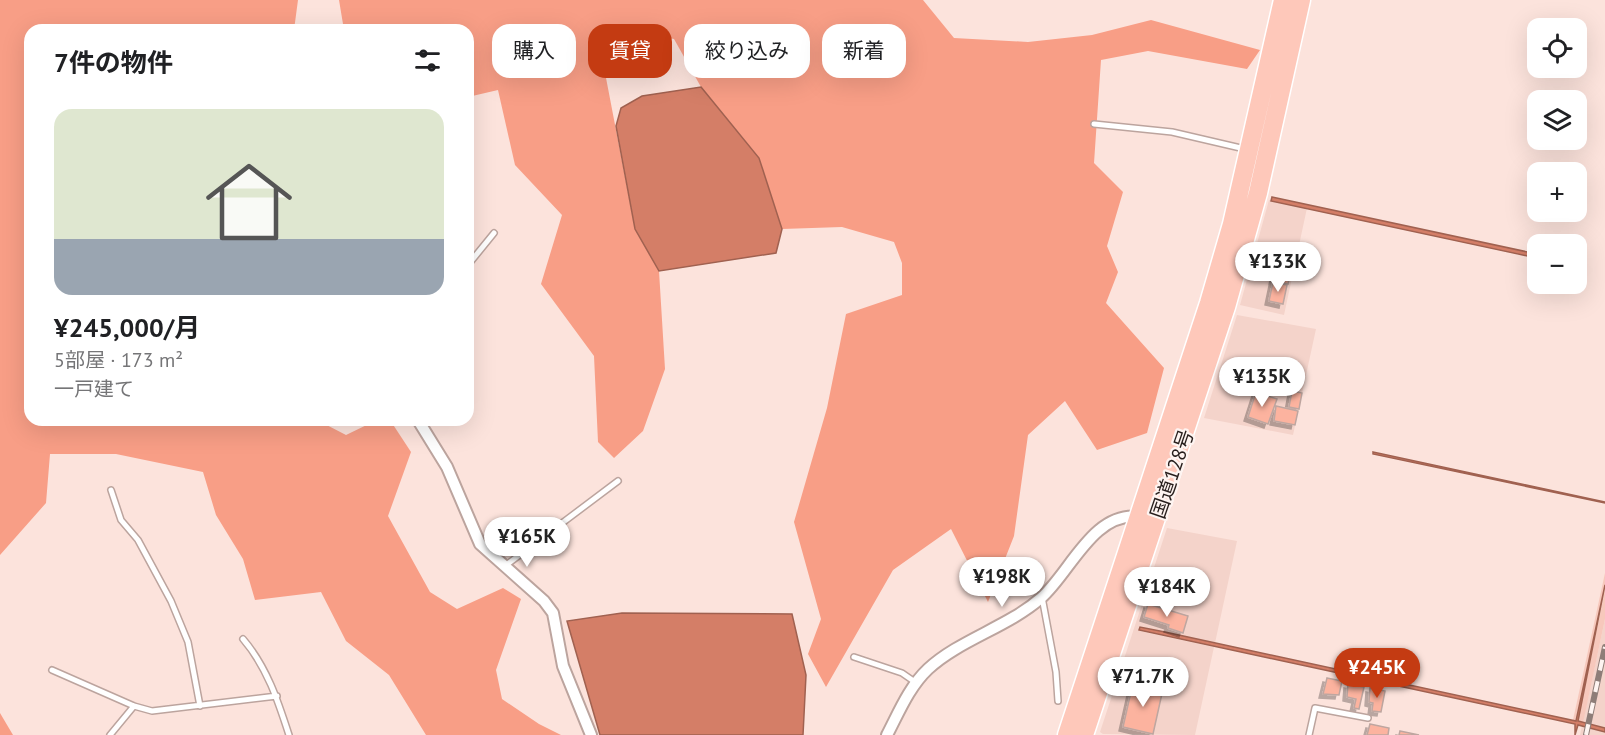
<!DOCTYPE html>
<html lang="ja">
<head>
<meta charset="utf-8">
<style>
	:root { --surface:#fff; --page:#f6f6f6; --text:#202124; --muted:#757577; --accent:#c43b12 }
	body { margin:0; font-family:"PT Sans","Noto Sans JP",sans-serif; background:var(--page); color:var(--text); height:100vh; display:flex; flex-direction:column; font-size:22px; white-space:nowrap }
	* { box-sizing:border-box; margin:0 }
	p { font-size:20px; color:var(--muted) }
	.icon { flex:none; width:33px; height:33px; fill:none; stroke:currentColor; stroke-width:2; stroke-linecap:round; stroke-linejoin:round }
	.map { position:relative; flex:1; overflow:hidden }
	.panel { position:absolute; left:24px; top:24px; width:450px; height:402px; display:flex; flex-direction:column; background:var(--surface); border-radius:18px; box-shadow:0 6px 24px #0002 }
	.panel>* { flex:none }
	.top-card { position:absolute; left:492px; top:24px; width:570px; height:54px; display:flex; gap:12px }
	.buttons { position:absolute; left:1527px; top:18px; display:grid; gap:12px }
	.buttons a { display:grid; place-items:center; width:60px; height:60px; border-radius:12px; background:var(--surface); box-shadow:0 6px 24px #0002; font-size:30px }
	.price { position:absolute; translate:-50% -51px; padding:0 14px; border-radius:21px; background:#fff; color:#222; font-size:20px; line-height:39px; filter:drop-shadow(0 2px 3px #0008) }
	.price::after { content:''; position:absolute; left:50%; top:36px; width:18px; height:14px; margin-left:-9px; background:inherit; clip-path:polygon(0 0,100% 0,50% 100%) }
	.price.on { background:var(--accent); color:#fff }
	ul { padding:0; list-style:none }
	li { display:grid; align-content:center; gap:12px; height:318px; padding:0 30px }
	li span { display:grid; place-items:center; height:186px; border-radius:18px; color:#555 }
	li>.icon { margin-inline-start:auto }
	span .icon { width:108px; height:108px; fill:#fffc; stroke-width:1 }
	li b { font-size:26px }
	h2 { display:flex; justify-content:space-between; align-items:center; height:72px; padding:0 30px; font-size:26px }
	.pill { padding:0 21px; border-radius:18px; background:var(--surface); box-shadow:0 6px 24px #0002; font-size:21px; line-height:54px }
	.pill.on { background:var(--accent); color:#fff }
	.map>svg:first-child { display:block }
	.built { fill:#f4d3ca }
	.green { fill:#f7c8bc }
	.forest { fill:#f89e86 }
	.water { fill:#d47e67; stroke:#a06150; stroke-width:1.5 }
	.building { fill:#fcb39f; stroke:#bea6a0; stroke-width:1.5; filter:url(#shadow) }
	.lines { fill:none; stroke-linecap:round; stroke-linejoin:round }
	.service-casing { stroke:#bca49e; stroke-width:8 }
	.minor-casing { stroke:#bca49e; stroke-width:14 }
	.trunk-casing { stroke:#fff; stroke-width:21 }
	.service { stroke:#fff; stroke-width:5 }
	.minor { stroke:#fff; stroke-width:10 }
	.trunk { stroke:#fec8ba; stroke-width:18 }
	.rail-casing { stroke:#8e7d78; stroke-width:6 }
	.rail { stroke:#fef4f1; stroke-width:4; stroke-dasharray:11; stroke-linecap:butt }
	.labels { text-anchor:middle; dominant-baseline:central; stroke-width:4.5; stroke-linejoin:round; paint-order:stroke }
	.street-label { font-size:20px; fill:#271e1c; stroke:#fef4f1 }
</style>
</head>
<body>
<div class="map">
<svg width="1605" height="735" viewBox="0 0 1605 735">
	<defs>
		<filter id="shadow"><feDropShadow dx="-4" dy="4" stdDeviation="0" flood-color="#0004"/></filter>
	</defs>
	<rect width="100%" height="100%" fill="#fce3dc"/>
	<path class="built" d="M1269 200 1307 208 1284 315 1240 305Z
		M1237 315 1316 329 1293 435 1204 418Z
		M1167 528 1237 541 1215 643 1140 627V631L1214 647 1195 735 1103 734 1100 732Z
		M1605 619V735H1580Z"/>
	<path class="green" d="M1605 573V585L1577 721 1573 720Z
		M1605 590V619L1583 723 1578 721Z"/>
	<path class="forest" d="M0 0H298L294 30H30V420H317L346 435 377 420H390L411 452 388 516 430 592 457 609 503 588 521 599 496 670 502 699 539 724 561 735H426L389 675 346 641 321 592 255 600 243 559 216 515 203 472 116 454H50L46 503 0 555Z
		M339 0H923L954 38 1028 42 1092 35 1151 20 1260 50 1247 69 1148 51 1101 60 1094 163 1123 192 1107 246 1118 272 1106 303 1164 368 1147 433 1097 450 1065 401 1028 435 1014 536 988 602 951 529 893 570 826 687 808 654 821 619 794 522 827 408 846 314 902 295V263L894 242 842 227 782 229 759 158 701 87 674 39 626 29 602 57 635 229 659 271 665 369 643 431 614 458 598 442 594 356 541 284 562 215 515 165 498 90 468 97V30H344Z
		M0 713 13 735H0Z"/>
	<path class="water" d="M701 87 759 158 782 229 776 253 659 271 635 229 616 126 621 108 642 96Z
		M1272 197 1537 254V258L1271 201Z
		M1373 452 1605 502V503L1373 454Z
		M1605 585 1578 721 1605 728V732L1578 725 1575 735V724L1139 630 1140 627 1165 632 1576 721Z
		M622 613 792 614 806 675 803 735H600L567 621Z"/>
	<path class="building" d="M1277 262 1292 265 1288 284 1273 281Z
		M1273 282 1287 285 1283 304 1269 301Z
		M1292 391 1302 393 1299 409 1289 407Z
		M1256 392 1277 399 1268 424 1248 417Z
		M1276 406 1298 411 1295 425 1274 421Z
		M1148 604 1188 616 1183 633 1168 628 1169 625 1144 617Z
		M1327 678 1342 681 1339 695 1323 694Z
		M1133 683 1163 689 1153 734 1123 727Z
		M1348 684 1364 687 1359 709 1354 708 1356 699 1347 697Z
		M1370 688 1385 691 1381 712 1372 711 1373 703 1369 702Z
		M1370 724 1389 728 1388 735H1367Z
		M1400 731 1419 735H1399Z"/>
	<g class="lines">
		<defs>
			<path id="service" d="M1094 124 1172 132 1245 149
				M468 265 494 233
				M111 490 121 520 138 540 171 601 188 642 200 706
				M505 566 618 481
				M1042 597 1056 672 1058 701
				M243 639C267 667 278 701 289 735
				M854 657 902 673 915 682
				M52 670 134 706 152 711 277 696
				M110 735 134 706
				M1309 735 1315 708 1368 718"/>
			<path id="minor" d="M418 420 447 467 480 544 544 601 553 613 563 666 591 735
				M887 735C899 712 909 687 928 669 959 640 1008 627 1041 598 1070 573 1093 511 1139 517"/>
			<path id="trunk" d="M1067 735 1209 303 1232 224 1283 0
				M1084 735 1226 307 1258 193 1301 0"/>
		</defs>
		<use href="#service" class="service-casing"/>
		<use href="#minor" class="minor-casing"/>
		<use href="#trunk" class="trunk-casing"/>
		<use href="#service" class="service"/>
		<use href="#minor" class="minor"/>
		<use href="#trunk" class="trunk"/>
		<defs>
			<path id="rail" d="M1586 735 1605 647"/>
		</defs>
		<use href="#rail" class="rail-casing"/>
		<use href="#rail" class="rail"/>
	</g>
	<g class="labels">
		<g class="street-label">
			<text transform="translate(1172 474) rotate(-71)">国道128号</text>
		</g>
	</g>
</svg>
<div class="buttons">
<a><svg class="icon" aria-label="locate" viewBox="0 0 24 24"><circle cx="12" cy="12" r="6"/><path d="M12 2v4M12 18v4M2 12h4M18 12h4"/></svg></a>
<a><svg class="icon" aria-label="layers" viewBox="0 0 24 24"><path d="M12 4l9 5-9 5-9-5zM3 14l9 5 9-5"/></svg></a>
<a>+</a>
<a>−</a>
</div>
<b class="price" style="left:1278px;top:293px">¥133K</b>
<b class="price" style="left:1262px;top:408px">¥135K</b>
<b class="price" style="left:527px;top:568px">¥165K</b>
<b class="price" style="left:1002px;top:608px">¥198K</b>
<b class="price" style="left:1167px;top:618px">¥184K</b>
<b class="price on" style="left:1377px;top:699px">¥245K</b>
<b class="price" style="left:1143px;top:708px">¥71.7K</b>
<div class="top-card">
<a class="pill">購入</a>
<a class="pill on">賃貸</a>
<a class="pill">絞り込み</a>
<a class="pill">新着</a>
</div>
<section class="panel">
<h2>7件の物件<svg class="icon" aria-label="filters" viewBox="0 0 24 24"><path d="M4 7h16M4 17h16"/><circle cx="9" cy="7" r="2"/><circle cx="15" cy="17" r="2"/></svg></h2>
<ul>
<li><span style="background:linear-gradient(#dfe7d0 70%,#9aa5b1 0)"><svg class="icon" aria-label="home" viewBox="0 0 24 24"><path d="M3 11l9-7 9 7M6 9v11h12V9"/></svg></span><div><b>¥245,000/月</b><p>5部屋 · 173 m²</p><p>一戸建て</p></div></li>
</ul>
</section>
</div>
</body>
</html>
